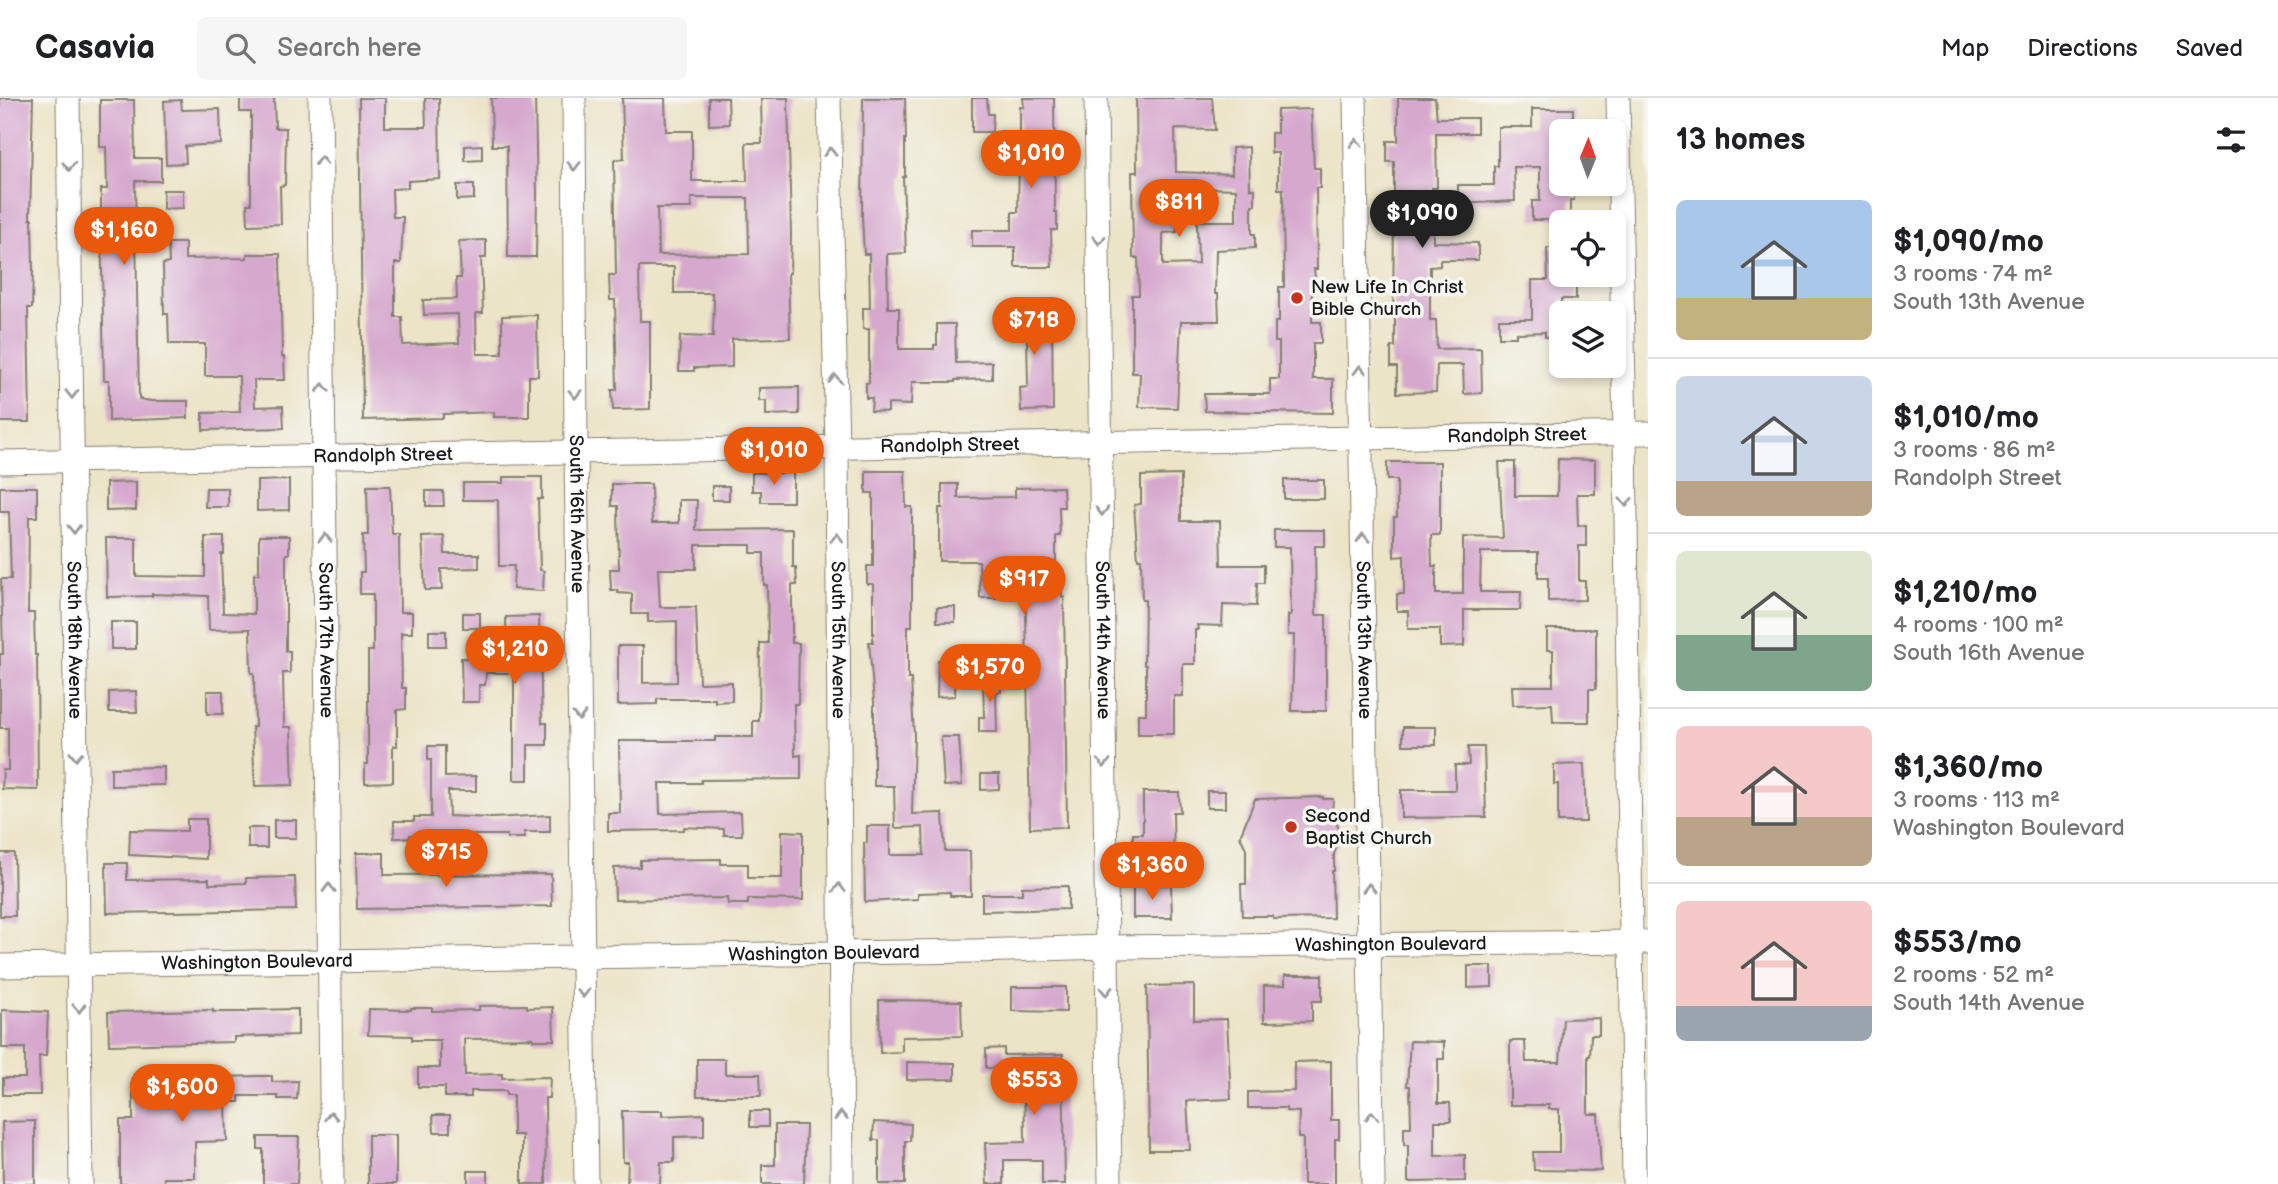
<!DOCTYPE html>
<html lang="en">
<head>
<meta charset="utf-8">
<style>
	:root { --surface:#fff; --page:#f6f6f6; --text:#202124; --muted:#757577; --line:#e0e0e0; --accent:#ea580c }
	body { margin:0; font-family:"Balsamiq Sans",sans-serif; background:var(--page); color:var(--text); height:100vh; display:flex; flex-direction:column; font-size:26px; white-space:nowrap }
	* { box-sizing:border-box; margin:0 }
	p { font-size:23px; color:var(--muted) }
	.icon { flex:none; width:38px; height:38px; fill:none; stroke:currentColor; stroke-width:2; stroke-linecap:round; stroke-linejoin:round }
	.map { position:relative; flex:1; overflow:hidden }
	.drawer { display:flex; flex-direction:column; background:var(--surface); width:630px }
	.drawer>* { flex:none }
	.needle { width:46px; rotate:1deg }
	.tools { position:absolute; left:1549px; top:21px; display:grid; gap:14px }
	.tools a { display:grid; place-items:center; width:77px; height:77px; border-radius:10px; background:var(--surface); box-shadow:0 4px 10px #0003; font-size:35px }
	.price { position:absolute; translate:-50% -60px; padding:0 16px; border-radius:24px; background:var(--accent); color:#fff; font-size:23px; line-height:46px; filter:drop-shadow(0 2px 4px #0008) }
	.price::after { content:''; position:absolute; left:50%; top:42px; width:21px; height:16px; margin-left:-10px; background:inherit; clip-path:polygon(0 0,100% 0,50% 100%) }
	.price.on { background:#222; color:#fff }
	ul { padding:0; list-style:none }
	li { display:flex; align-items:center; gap:21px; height:175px; padding:0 28px }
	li+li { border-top:2px solid var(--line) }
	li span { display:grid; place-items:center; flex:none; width:196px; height:140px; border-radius:10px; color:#555 }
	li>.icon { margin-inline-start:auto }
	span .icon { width:84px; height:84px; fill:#fffc; stroke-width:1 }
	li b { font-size:30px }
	h2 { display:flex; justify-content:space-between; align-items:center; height:84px; padding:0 28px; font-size:30px }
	header { display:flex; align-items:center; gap:42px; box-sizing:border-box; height:98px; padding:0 35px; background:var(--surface); border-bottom:2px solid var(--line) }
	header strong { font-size:33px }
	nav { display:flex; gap:38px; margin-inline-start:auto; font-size:24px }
	.search { width:490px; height:63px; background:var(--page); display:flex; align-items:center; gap:18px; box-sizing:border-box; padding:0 24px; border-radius:10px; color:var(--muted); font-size:26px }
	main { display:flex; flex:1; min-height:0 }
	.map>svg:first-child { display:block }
	.building { fill:#d6a8ce; fill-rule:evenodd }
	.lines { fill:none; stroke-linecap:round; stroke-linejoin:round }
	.minor-casing { stroke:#848072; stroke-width:25 }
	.minor { stroke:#fff; stroke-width:23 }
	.oneway { stroke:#999 }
	.poi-dot { fill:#c8321e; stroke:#f6f6f2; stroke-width:2.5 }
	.labels { text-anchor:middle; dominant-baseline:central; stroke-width:7; stroke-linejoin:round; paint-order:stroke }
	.poi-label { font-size:19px; fill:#1c1c1c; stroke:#f6f6f2; text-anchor:start }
	.street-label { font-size:19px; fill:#1c1c1c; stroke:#f6f6f2 }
</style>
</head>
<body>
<header>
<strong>Casavia</strong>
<div class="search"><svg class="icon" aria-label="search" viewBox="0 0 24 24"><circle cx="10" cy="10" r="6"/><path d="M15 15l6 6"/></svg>Search here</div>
<nav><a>Map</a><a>Directions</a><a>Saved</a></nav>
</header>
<main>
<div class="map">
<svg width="1648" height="1086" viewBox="0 0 1648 1086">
	<rect width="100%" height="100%" fill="#f6f6f2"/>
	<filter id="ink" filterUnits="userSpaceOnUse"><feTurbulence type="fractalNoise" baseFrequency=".0143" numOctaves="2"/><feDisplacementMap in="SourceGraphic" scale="14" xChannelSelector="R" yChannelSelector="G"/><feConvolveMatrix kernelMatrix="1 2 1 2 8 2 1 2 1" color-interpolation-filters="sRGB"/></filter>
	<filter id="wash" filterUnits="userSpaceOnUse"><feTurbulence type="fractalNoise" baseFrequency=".00686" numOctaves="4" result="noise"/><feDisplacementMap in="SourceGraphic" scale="28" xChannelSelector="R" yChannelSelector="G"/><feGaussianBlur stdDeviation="1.57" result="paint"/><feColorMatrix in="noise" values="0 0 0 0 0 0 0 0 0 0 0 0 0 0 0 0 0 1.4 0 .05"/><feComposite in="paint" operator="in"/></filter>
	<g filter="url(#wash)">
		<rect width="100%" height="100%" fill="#ece4c7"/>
		<g id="blocks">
			<path class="building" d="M0 0H33L30 121H32L33 171 32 210H28L30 324H0Z
				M240 0H274L275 30H286L285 87 280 88 281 126 248 127 247 106H251V14H240Z
				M359 0H385V29H426L425 0H439L440 81 408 83V90L392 91 393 119H403L401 165H395V219H402L403 247 459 245 458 216 424 217 423 202 457 201 456 180H461L459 143 486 142V160H481L483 215H476L477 256H502V218L537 217 538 278H529V319H494V314L443 316V320L363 322Z
				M491 0H535L537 97 536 159H508L507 48H492Z
				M622 0H665L666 33H692V83H747L746 45H762L761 0H788L791 138 790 175H788L790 240 732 241V269L694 270V273H679L680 238 713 239 714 201H712V195H674V169H639L640 223H650V311L613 312 612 292H617L615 202H610L609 177H616L614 62 624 61ZM691 100H748L749 156 658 157 657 110H692Z
				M709 0H728L729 26 709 27Z
				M863 0H905L906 41H905V79H903L906 155 887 156 888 210H899V251H934V247H937V226H955L956 265 992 264V281L955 282V284H912L911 307 888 306V314L871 313 872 300H866V285H869V231H863V210H870L869 156H864L862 119Z
				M972 0H987L988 16H993L992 34H972Z
				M1023 0H1054L1055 114H1057V132H1051L1052 169H1015V149H972V132H1012V114H1018L1019 62H1016V39H1020V9H1024Z
				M1136 0H1212L1215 32 1175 31 1176 74 1232 76V50L1249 49 1250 91H1255V107H1252V136H1255V150L1216 152 1215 196H1218L1219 223H1181L1177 310 1139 309 1140 275H1132V197H1139L1138 160H1133L1132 74H1137ZM1176 89 1236 91V123H1197L1198 166 1163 167V135L1177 134Z
				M1398 0H1435L1437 20H1477V35H1436L1437 90H1432L1433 144 1478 145V162H1440V168L1430 169V222H1436L1437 251 1481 250 1482 295 1464 296 1463 267H1437L1436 294 1397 295V269H1391V249H1395V214L1393 215 1394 122H1390L1389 107H1394V64H1387V43H1398Z
				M100 2H134L135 60H161V83H135L139 301 151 303H188V320L109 323V282H104L101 113V91H107L106 49H100Z
				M181 2 182 12 220 11 221 46 185 48 186 65 166 66 164 3Z
				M1311 11 1314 70H1320V90H1316L1317 171H1314L1315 179H1312V224H1321V245H1313V281H1333V315L1205 313 1204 296H1270V281H1279V244H1275V224H1279V189H1284L1283 91H1278V55H1271V35H1277V12Z
				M1532 11H1573V32H1561V86H1574V102H1570V122H1532V103H1540V69H1514L1515 103 1458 106V87H1494V68H1498V29H1532Z
				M482 47V62L465 63V48Z
				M457 87H474V101L457 102Z
				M163 92H183V110L163 111Z
				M168 145H185V161L247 160V156H280L282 259H284L285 282H254L255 309 283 308 284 330 203 332V315L240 314 239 278H205V246H169L168 216H164L163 166 169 165Z
				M1547 150H1561V182L1576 181V201H1561V239H1545V234L1516 235V239H1499V221H1532V182H1548Z
				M1003 213H1032V217L1052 216 1053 312 1021 313 1020 290 1028 289 1027 239H1003Z
				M799 289V316L766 317V303H759V290Z
				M1558 361 1595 362V396H1577L1578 428 1586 427V448H1579V483H1585V502L1548 503V480H1538V454H1481L1480 494H1521L1520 512H1464V548L1440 549V531H1408V513H1397V496H1404V458L1394 459V419H1397V382H1387V364H1440V437H1431L1432 468H1436V496H1463V439L1503 440 1499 364H1515V398H1557Z
				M866 373H905L906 409H912V528H908V581H911L914 638 912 716 943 715 945 753H970L971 798H950V794L918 795V801L865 804 864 745H867V728H890V757H924L923 729 895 730 894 688H874V603L869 544H873V486H867V468H873V395H866Z
				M752 375H793V404H761V393H752Z
				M1181 377V423H1220L1221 467H1264V485H1257L1256 508 1223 507 1222 528 1197 527 1198 532H1195V566H1183V598H1174V636H1138V616H1146V567H1144L1145 502H1142L1141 461H1138L1134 407 1141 406V378Z
				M503 379H542V401H538L540 472 544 473 543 493 513 491 514 468H499L498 402H463V385H503Z
				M289 382V412L257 413V383Z
				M1284 382H1324V401H1284Z
				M136 384V412L106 413V385Z
				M612 386H651L652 425H679V402H697L696 432 793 431V469H796L797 487H792V545H799L798 606H794L795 658 801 657V681L701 682V685H659L660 716 741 714 742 737H724V731L684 729V732L608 733V715H620L619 643H715V639H753V623H759L760 545H768L767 487H764V455H751V447H696V471H658L660 509H696L699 585 732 584V603L715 604V601H657V606L618 607V548H643V585L677 584V523L648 524V516H632V496L618 495V492H611L610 471H619L618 408H612Z
				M942 386H958V400L1015 399V390L1063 389 1064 409H1059L1060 438H1056V472H1061L1062 499H1064L1067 729 1030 730 1025 467H997L998 500H980L979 463H939V410H942Z
				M367 388H390L392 436H399L400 514H412V535H401L402 590H406V611L397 612V648H393V684L365 685V666H368V553H373V496H360V474H364L363 437H368Z
				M712 388H729V402H712Z
				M0 389H37V419H29L28 515H34L35 557H37L38 692 2 691 3 672H8V630H0V556H3L1 481H11L9 414H0Z
				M206 390H228V409H205Z
				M426 393H443L444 408H426Z
				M1274 432H1325V448H1315L1316 517H1326V613H1292L1294 537H1288V517H1291L1290 449H1274Z
				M259 438H289V456H286V553H290V575H283L284 629H291L293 687 255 688 252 629H255L254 575H251L250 531 209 532 208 498 152 496V498L107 499 106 440H136V478L205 479V439H224V456H221L223 515 254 516V476H259Z
				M444 438 445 456H479V470L441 471 442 492H425L422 439Z
				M937 509H955V524H937Z
				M463 515H480V530H463Z
				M539 518 542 625H547V647H528V682H514V575H486L485 587H479V604H462L461 560 502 561 501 553H507L506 519Z
				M111 524H136V551H111Z
				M1547 531H1596V591H1589V624H1553L1552 606 1513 607 1512 588H1553V552H1547Z
				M429 533H446V548H429Z
				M938 562H956L955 598 937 599Z
				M983 579H1001V594H996L997 634H979V619H984Z
				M136 593 137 614H109V594Z
				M207 593H223V616H207Z
				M1403 629H1436V647H1403Z
				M941 639H959L962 687 944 688Z
				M428 648H445V679L476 678V693H448L449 718 492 720 550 717V734H524L525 740H507V737H410V740H394V723H414V719H431V662H428Z
				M1468 649H1484L1486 719 1401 720V692H1455V667H1469Z
				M1584 666 1586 724H1558V686H1554V667Z
				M164 669V687L111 688V670Z
				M981 676H999V691L981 692Z
				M1207 693H1225V710H1207Z
				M1143 694H1179L1180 714H1173L1174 762H1143V757H1133V736H1143Z
				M1323 699V701H1333L1332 714 1341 736 1334 756V773H1332L1333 820 1273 821V818H1242L1241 786H1246V751L1240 738 1255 701Z
				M187 721H206V761L129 757 130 732 187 733Z
				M274 722H296V740H274Z
				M248 730H267V750H248Z
				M782 733 803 734V802L748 801V806H728L727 800 615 802 614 770 640 769V762L721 761V766H748V780H782Z
				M0 755H14L15 818H0Z
				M356 755H384V777L551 776 552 808 357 811Z
				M106 765H127V782L209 781V786L246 785V780L295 779 296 812 107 815Z
				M1133 787H1171L1172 820H1133Z
				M1068 788V811L982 813V796H1022V789Z
				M1468 868H1492V889L1468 890Z
				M1285 877H1322V903H1312V923L1264 924V888L1285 887Z
				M1194 887V922L1227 921 1231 1001 1187 1003 1190 1052H1149L1147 888Z
				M1012 889H1066V914L1012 913Z
				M879 902 961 903 962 938 902 939V954L880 955Z
				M527 907V910L553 909 554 942H533V940L464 941 465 977 502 976V980L550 979 549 1000H545L546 1086H522V1037H513V997H506V993H471V999H445V989H418V970H440V942H412V938L368 937 369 911 411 912V910H432V913L479 912V908Z
				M298 911V937L234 939V944L109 947 108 914 213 912V914H249V912Z
				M2 912 48 914 46 958H39L40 997H3V980H25V950H2Z
				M1599 920V937H1591L1590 958H1588V1016H1598L1601 1073 1534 1072 1533 1054H1559V1011H1549V1007H1510V943H1525L1526 964H1560L1563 921Z
				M1410 943 1444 944V961H1438V1005H1450L1451 1023H1435V1058L1465 1057V1083L1408 1084V1047H1404V1029H1411L1410 988H1407Z
				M1004 950V957L1063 956 1065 1086H1042V1062H1004V1086H987L985 1045 1025 1044 1024 969 986 970V951Z
				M697 961H725V976H760L761 998H697Z
				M1331 963V1022H1339V1041H1335V1086H1303V1040H1298L1299 1014 1286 1013V1010H1248V994L1294 993V964Z
				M907 964 955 965V981L907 982Z
				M258 978H272V984L298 983 297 1001H278V998H239V1004H226L227 1043 195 1044V1080H164V1086H120V1022H133V984L220 987V979Z
				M622 1013H662V1018L704 1016V1038L674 1039V1064H661L660 1086H627L628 1064H623Z
				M750 1013H768V1029H750Z
				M433 1017H450V1034H434Z
				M35 1023V1086H3L2 1024Z
				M874 1024 911 1026 910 1043H905V1086H879V1042H873Z
				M775 1027H806L804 1086H762V1067H775Z
				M368 1037H396V1086H368Z
				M258 1039H299L297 1086H263V1051H258Z
				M468 1073H488V1086H468Z"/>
		</g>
	</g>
	<g filter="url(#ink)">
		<use href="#blocks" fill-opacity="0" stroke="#848072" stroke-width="2"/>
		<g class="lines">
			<defs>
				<g id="minor">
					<path id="s1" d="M68 0 81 1086"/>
					<path id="s2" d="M320 0 332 1086"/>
					<path id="s3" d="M574 0 576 354 586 1086"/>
					<path id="s4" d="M829 0 837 349 842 1086"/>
					<path id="s5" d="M1096 0 1110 1086"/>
					<path id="s6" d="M1355 0 1373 1086"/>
					<path d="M1618 0 1625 336 1634 1086"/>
					<path id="s7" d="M0 364 1648 335"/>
					<path id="s8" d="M0 868 973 853 1105 849 1648 844"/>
				</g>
			</defs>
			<use href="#minor" class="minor-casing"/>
			<use href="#minor" class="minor"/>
		</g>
		<defs><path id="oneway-chevron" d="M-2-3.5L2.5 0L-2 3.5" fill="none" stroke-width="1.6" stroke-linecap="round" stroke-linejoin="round" transform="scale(1.75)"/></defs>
		<g class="oneway">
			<use href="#oneway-chevron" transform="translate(1356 45) rotate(-91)"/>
			<use href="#oneway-chevron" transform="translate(830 54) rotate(-91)"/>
			<use href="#oneway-chevron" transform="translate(321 63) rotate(-91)"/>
			<use href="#oneway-chevron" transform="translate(69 68) rotate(89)"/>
			<use href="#oneway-chevron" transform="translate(574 68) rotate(90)"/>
			<use href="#oneway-chevron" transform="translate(1099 142) rotate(89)"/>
			<use href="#oneway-chevron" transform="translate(1360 272) rotate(-91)"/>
			<use href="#oneway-chevron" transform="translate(835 281) rotate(-91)"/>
			<use href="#oneway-chevron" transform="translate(323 290) rotate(-91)"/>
			<use href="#oneway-chevron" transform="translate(72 296) rotate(89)"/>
			<use href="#oneway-chevron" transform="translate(575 296) rotate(90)"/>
			<use href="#oneway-chevron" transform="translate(1626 404) rotate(89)"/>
			<use href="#oneway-chevron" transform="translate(1102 413) rotate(90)"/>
			<use href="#oneway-chevron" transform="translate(74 431) rotate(89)"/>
			<use href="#oneway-chevron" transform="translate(325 440) rotate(-91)"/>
			<use href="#oneway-chevron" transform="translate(837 440) rotate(-90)"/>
			<use href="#oneway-chevron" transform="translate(1363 440) rotate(-91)"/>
			<use href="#oneway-chevron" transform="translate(579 618) rotate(89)"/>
			<use href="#oneway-chevron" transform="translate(76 658) rotate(89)"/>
			<use href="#oneway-chevron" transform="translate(1104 665) rotate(90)"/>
			<use href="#oneway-chevron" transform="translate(329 790) rotate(-91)"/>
			<use href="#oneway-chevron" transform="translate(839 790) rotate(-90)"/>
			<use href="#oneway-chevron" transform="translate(1369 790) rotate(-91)"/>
			<use href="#oneway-chevron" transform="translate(1106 893) rotate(89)"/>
			<use href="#oneway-chevron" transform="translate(583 895) rotate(89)"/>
			<use href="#oneway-chevron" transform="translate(79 910) rotate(89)"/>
			<use href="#oneway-chevron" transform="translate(331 1018) rotate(-91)"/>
			<use href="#oneway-chevron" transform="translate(841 1018) rotate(-91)"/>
			<use href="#oneway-chevron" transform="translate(1372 1018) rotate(-91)"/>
		</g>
	</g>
	<g class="poi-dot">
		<circle cx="1297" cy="200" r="7"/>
		<circle cx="1291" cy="729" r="7"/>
	</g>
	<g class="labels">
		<g class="poi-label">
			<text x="1311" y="189">New Life In Christ<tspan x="1311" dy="22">Bible Church</tspan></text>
			<text x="1305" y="718">Second<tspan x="1305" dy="22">Baptist Church</tspan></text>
		</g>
		<g class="street-label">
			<text stroke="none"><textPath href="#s7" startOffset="1517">Randolph Street</textPath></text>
			<text stroke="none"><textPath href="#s7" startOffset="950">Randolph Street</textPath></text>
			<text stroke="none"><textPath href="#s7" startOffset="383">Randolph Street</textPath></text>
			<text stroke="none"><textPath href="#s3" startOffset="416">South 16th Avenue</textPath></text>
			<text stroke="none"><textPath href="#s1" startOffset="542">South 18th Avenue</textPath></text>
			<text stroke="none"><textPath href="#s2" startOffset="542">South 17th Avenue</textPath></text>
			<text stroke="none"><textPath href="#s4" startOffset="542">South 15th Avenue</textPath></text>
			<text stroke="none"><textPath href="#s5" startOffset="542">South 14th Avenue</textPath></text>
			<text stroke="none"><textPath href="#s6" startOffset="542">South 13th Avenue</textPath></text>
			<text stroke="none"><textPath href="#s8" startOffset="1391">Washington Boulevard</textPath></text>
			<text stroke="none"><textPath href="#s8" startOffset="824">Washington Boulevard</textPath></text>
			<text stroke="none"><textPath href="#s8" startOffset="257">Washington Boulevard</textPath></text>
		</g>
	</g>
</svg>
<div class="tools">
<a><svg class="needle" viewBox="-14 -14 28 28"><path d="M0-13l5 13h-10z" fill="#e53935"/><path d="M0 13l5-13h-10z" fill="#757577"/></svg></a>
<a><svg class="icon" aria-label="locate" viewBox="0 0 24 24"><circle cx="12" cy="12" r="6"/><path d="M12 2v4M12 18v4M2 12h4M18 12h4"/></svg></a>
<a><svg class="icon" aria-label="layers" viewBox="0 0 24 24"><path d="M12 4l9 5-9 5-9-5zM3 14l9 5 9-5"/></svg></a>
</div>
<b class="price" style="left:1031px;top:92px">$1,010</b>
<b class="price" style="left:1179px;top:141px">$811</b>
<b class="price on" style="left:1422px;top:152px">$1,090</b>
<b class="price" style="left:124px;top:169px">$1,160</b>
<b class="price" style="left:1034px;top:259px">$718</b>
<b class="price" style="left:774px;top:389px">$1,010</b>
<b class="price" style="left:1024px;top:518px">$917</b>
<b class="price" style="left:515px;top:588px">$1,210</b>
<b class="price" style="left:990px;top:606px">$1,570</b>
<b class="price" style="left:446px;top:791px">$715</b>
<b class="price" style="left:1152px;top:804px">$1,360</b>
<b class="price" style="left:1034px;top:1019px">$553</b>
<b class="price" style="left:182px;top:1026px">$1,600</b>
</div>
<section class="drawer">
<h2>13 homes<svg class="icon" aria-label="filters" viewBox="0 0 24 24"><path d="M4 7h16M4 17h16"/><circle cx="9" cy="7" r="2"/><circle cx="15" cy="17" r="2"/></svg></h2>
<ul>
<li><span style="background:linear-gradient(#a9c7e8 70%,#c2b280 0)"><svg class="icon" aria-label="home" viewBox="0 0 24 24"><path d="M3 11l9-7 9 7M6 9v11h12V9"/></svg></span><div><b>$1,090/mo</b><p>3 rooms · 74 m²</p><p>South 13th Avenue</p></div></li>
<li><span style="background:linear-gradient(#c9d6e8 75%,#b9a48a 0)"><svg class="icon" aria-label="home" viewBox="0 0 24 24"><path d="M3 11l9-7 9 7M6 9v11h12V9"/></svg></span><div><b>$1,010/mo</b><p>3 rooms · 86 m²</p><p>Randolph Street</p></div></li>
<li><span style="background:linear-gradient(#dfe7d0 60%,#7fa58c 0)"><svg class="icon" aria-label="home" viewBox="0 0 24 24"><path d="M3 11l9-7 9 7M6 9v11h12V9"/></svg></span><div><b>$1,210/mo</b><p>4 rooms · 100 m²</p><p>South 16th Avenue</p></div></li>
<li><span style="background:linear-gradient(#f6c9c9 65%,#b9a48a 0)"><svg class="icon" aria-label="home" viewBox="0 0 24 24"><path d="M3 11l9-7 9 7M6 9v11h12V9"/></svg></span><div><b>$1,360/mo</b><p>3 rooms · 113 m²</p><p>Washington Boulevard</p></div></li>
<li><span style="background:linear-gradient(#f6c9c9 75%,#9aa5b1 0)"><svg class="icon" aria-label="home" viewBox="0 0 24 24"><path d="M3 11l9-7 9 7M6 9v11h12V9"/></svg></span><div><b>$553/mo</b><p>2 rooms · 52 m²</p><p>South 14th Avenue</p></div></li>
</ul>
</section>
</main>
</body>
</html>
